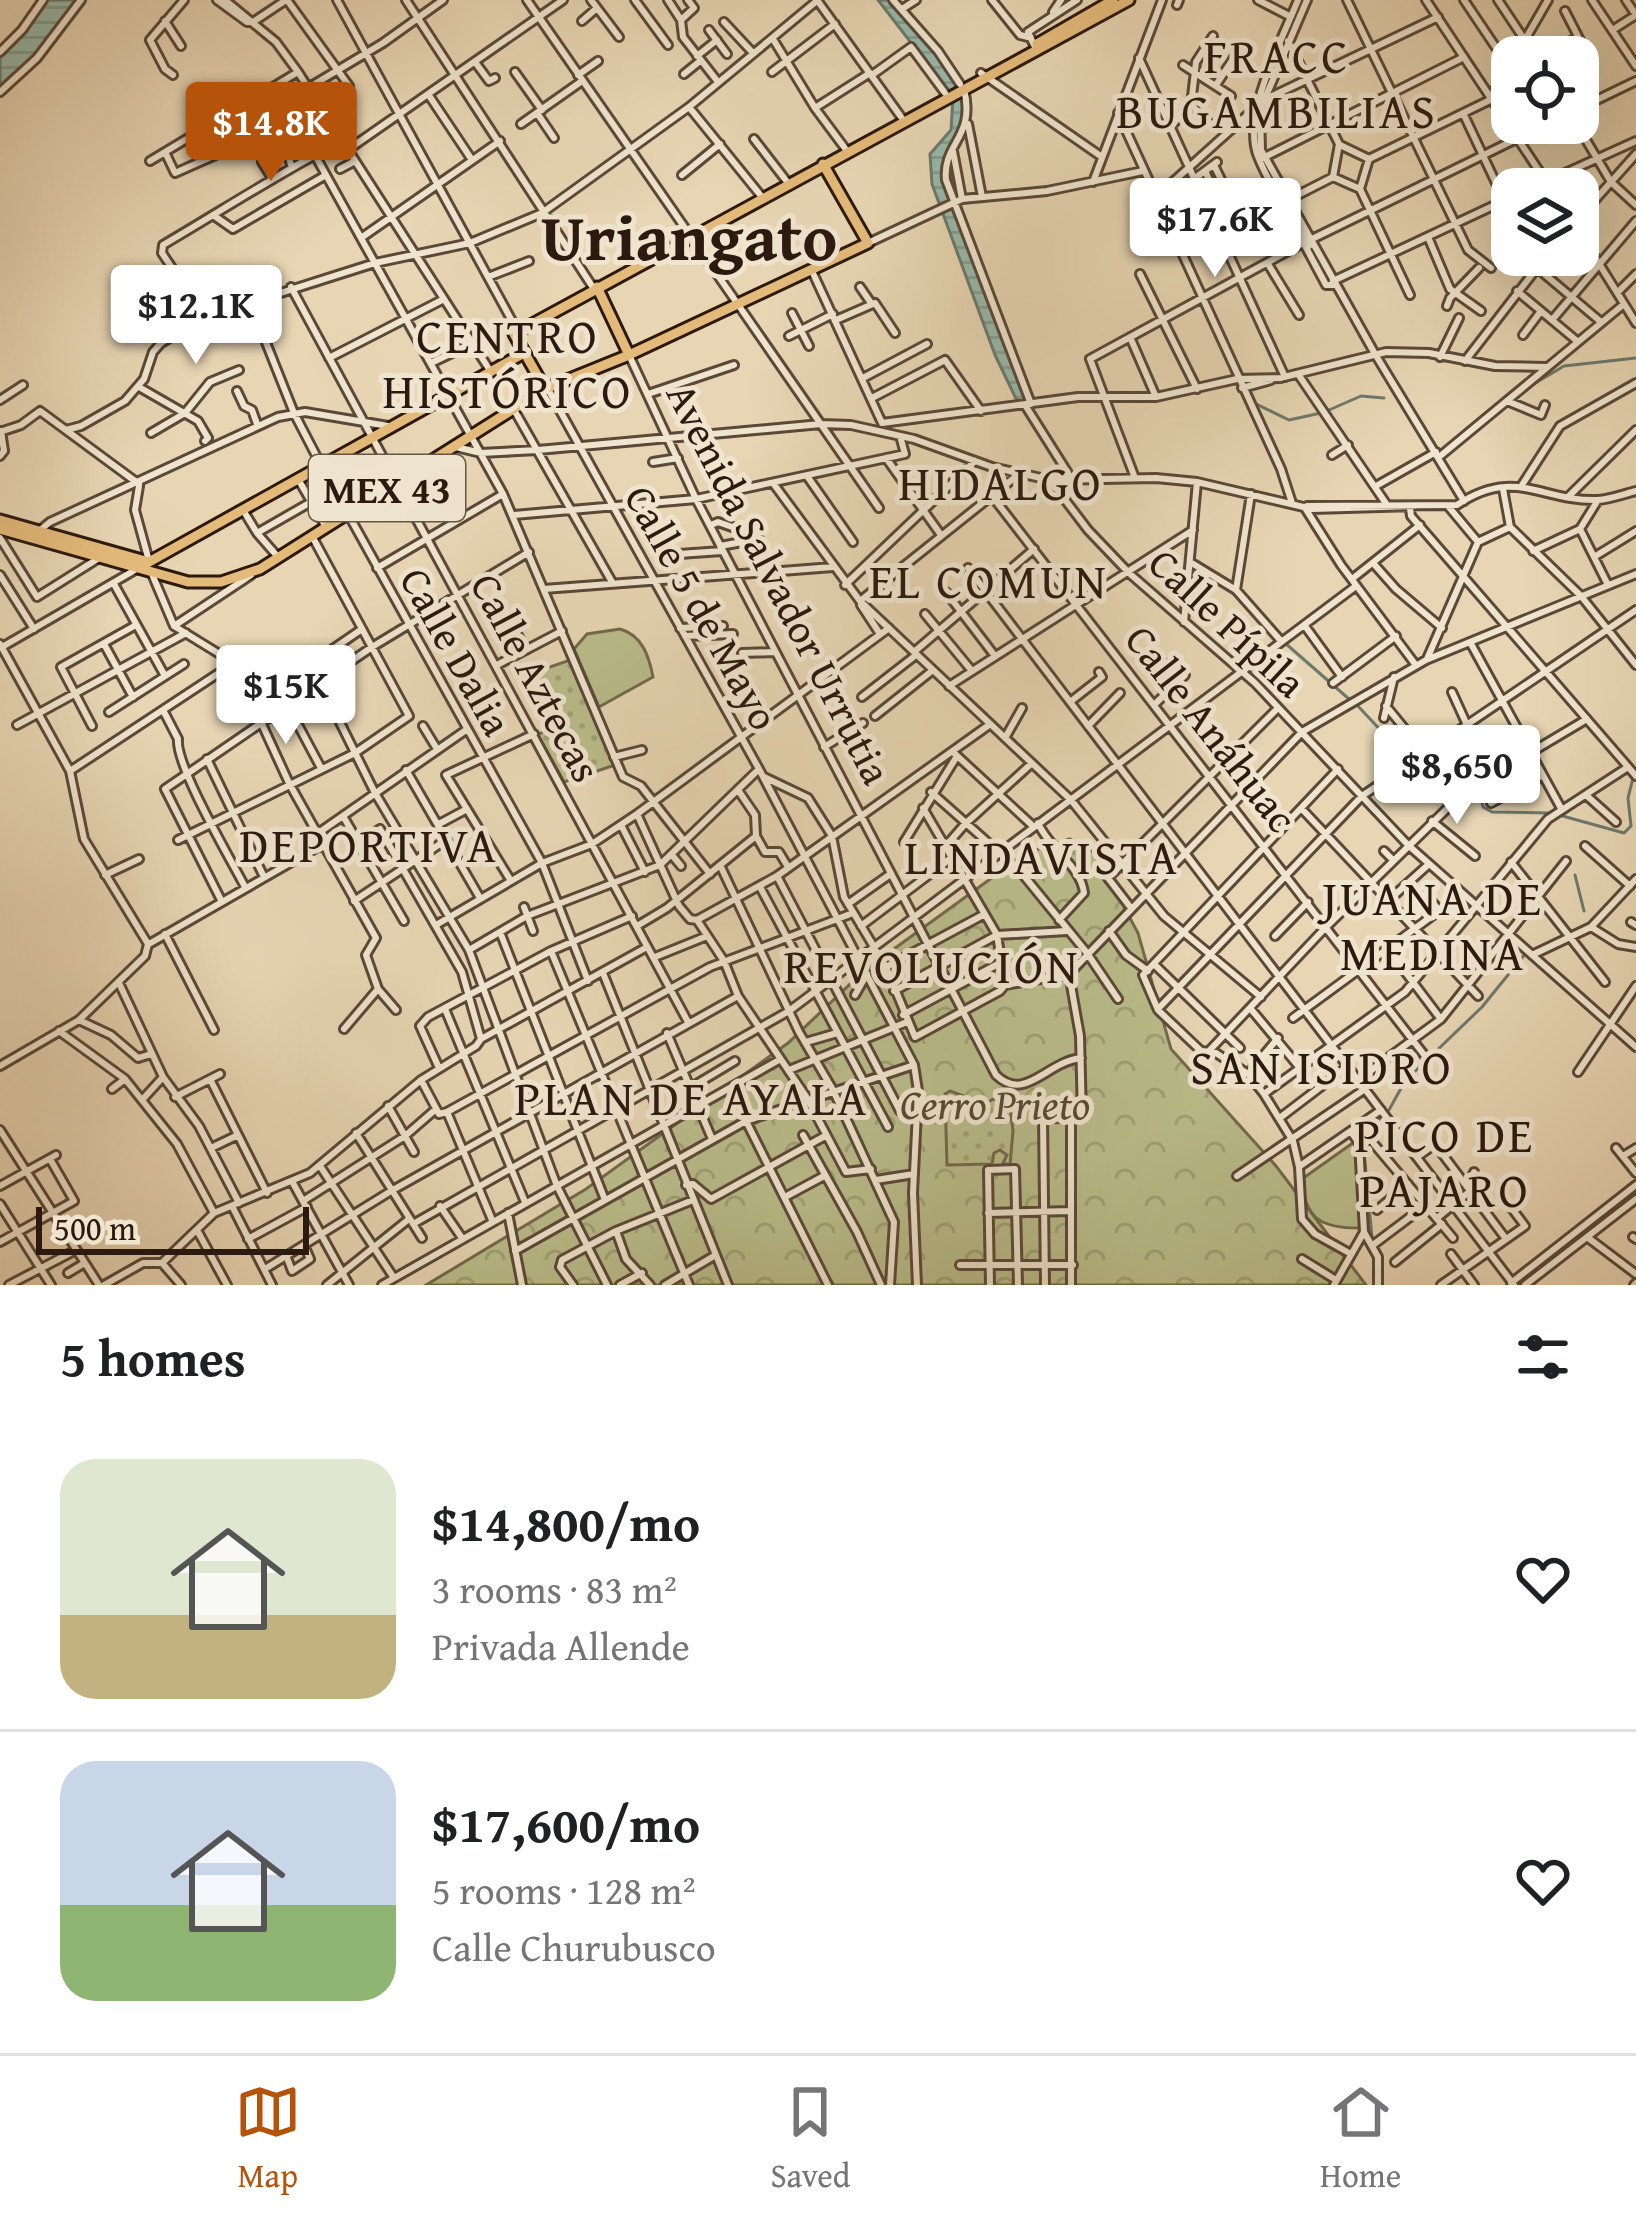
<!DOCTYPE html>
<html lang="en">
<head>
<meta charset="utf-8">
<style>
	:root { --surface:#fff; --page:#f2f2f2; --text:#202124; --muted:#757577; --line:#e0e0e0; --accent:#b45309 }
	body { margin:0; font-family:"Gentium Book Plus",serif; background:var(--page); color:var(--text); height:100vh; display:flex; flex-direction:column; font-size:45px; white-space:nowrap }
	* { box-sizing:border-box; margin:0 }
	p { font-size:39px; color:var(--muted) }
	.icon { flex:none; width:66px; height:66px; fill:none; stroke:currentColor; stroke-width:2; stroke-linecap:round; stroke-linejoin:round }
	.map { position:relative; height:1285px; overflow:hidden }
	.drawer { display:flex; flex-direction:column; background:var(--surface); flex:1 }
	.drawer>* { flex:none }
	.buttons { position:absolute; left:1491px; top:36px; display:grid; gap:24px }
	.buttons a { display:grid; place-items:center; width:108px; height:108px; border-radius:24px; background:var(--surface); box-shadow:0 12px 48px #0002; font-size:60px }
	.scale { position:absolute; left:36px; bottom:30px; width:273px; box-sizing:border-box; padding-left:12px; border:6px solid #2c190f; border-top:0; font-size:33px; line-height:42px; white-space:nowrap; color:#2c190f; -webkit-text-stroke:9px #efe4ce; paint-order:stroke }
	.price { position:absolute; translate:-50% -102px; padding:0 27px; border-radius:12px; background:#fff; color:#222; font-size:39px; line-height:78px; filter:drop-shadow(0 3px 6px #0008) }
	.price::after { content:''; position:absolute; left:50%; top:72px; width:36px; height:27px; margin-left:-18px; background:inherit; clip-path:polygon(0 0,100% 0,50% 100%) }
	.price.current { background:var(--accent); color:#fff }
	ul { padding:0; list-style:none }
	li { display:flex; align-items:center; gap:36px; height:300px; padding:0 60px }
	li+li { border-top:3px solid var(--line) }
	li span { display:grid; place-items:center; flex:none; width:336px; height:240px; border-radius:36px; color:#555 }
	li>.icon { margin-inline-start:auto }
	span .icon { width:144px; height:144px; fill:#fffc; stroke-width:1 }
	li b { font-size:51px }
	h2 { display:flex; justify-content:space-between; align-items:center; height:144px; padding:0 60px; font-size:51px }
	.menu { display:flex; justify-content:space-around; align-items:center; height:168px; border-top:3px solid var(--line); background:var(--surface); font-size:33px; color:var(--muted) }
	.menu a { display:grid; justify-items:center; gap:6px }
	.menu .current { color:var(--accent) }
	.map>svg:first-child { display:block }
	.grass { fill:#b9bc8a; stroke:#726a4c; stroke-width:3 }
	.forest { fill:url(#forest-crowns); stroke:#726a4c; stroke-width:3 }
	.park { fill:url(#park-dots); stroke:#726a4c; stroke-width:3 }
	.water { fill:url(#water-rules); stroke:#6c796d; stroke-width:3 }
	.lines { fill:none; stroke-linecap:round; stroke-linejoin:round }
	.stream { stroke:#6c796d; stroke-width:3 }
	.minor-casing { stroke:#5b4838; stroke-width:12 }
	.major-casing { stroke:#2c190f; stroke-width:15 }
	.minor { stroke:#efe4ce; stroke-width:6 }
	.major { stroke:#e4ba7a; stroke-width:9 }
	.labels { text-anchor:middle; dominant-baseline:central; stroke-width:10; stroke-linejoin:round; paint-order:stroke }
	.shield { fill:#efe4ce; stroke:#665648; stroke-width:3 }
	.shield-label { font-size:39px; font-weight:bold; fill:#2c190f }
	.street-label { font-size:42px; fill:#2c190f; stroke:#efe4ce }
	.park-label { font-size:42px; font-style:italic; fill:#564a34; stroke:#efe4ce }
	.quarter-label { font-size:48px; letter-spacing:3px; fill:#2c190f; stroke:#efe4ce }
	.town-label { font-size:66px; font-weight:bold; fill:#2c190f; stroke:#efe4ce }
</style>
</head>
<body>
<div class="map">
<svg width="1636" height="1285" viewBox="0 0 1636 1285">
	<defs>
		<pattern id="forest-crowns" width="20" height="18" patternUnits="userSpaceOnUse" patternTransform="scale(3)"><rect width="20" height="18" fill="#b9bc8a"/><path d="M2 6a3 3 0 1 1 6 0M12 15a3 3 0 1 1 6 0" fill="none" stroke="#9fa176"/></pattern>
		<pattern id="park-dots" width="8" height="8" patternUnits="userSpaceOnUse" patternTransform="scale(3)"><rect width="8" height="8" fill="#b9bc8a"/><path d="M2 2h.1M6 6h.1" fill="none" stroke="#9fa176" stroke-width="1.8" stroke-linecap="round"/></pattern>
		<pattern id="water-rules" width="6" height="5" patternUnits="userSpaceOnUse" patternTransform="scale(3)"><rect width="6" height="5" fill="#97b9ab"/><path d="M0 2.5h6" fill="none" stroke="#829e92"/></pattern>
	</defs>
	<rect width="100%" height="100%" fill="#e7d5b3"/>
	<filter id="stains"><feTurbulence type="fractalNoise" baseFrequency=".00167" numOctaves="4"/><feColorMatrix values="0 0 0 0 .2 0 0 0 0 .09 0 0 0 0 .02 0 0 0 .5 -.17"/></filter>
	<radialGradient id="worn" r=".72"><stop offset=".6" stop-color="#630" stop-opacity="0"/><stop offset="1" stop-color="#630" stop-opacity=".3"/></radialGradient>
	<path class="grass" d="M620 629C642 635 649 656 653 677L599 707 574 649 587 634Z
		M1357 1140 1364 1228C1324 1229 1304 1221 1302 1179Z"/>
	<path class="forest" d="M1070 839 1095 853 1138 933 1171 1049 1276 1166 1366 1285H426L586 1189 788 1043 865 970 1026 853Z"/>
	<path class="park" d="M570 660 615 765 564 782 538 735 558 723 532 673Z
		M950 1091 985 1104 993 1099 1009 1101 1013 1131 1010 1165 1003 1163 1007 1155 1000 1150 994 1153 992 1164 947 1165 945 1094Z"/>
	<path class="water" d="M45 0H81L34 61 0 91V52Z
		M878 0H891C916 28 981 86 964 128 955 148 943 157 945 180L1030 404 1019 405 995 355 932 184 930 154 951 130 953 97Z"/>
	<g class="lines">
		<path class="stream" d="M1532 385 1564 366 1636 358
			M1252 402 1289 420 1321 413
			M1329 410 1361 396 1384 398
			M1285 643 1349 699
			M1357 705 1385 735 1399 765
			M1402 772 1406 780 1414 781 1437 757 1445 756 1489 773
			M1490 779 1481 798 1483 807 1492 812 1549 813
			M1559 815 1624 833 1631 826 1628 798 1633 778
			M1575 875 1584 911
			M1389 1110 1405 1081 1482 1007 1525 954
			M1372 1238 1363 1141 1365 1129 1382 1118
			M1373 1251 1375 1277"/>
		<defs>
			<path id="minor" d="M217 0 247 22H253
				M225 0 276 42 298 72 491 372
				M287 0 349 86 330 122
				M337 0 518 332
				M406 0 594 289
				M527 0 879 508
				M591 0 619 37
				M635 0 668 45
				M668 0 681 20 683 37 718 82
				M817 0 904 121
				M893 0 938 51 960 84
				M992 0 1020 35 1028 37
				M1258 0 1291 17
				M1298 0C1282 40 1243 112 1257 154 1269 186 1292 217 1309 246
				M1307 0 1260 110 1261 150 1375 354 1464 501
				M1347 0 1468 250 1491 268
				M1426 0 1551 189
				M1464 0 1509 67
				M1498 0 1536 57
				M1592 0 1636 66
				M1626 0 1636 15
				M1177 5 1179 0
				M902 9 916 0
				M1565 11 1585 50
				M1053 12 1061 0
				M681 20 694 8 688 0
				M165 21 181 46
				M582 21 597 8
				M253 22 286 0
				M724 22 753 53
				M1614 29 1636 15
				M709 30 727 54
				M773 39 815 108 847 151
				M1288 41 1339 144 1333 177
				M1034 45 1028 32 1077 0
				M0 52 22 30 43 0
				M697 56 717 40
				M1515 57 1548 0
				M1540 57 1578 37
				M1139 58 1285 377
				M475 62 489 81 495 78
				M1183 65 1231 96
				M515 72 542 110
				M772 72 835 24
				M981 73 1102 157
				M684 74 700 61
				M173 75 165 69 150 40 184 0
				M578 75 598 61
				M872 75 911 47 945 93
				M1216 85 1237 53
				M308 88 383 43 443 0
				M964 89C976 138 942 143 946 180L1031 404
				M0 92 37 58 81 0
				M428 94 472 160
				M1191 105 1209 122
				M689 107 762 197
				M815 108 870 73
				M1578 109 1636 81
				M537 113 554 138
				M1118 113 1281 469 1292 503
				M1463 113 1512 217
				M296 121 503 494 623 777 641 786 710 874
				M1576 123 1611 182 1636 205
				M521 124 582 81
				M968 124 982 197
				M1170 127 1191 105 1196 62 1213 36
				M754 139 788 183
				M285 143 291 165
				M1340 145 1369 159
				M349 149 563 0
				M953 151 962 199
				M165 152 175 173 238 145 254 130 251 99
				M1263 158 1464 57
				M150 161 298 72
				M340 169 355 161
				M1206 173 1217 197
				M682 175 720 144
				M1333 177 1360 189
				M272 178 262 162 263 157 302 132
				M1194 179 1217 162
				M1093 182 1162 0
				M1360 189 1369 159 1488 101 1512 62
				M1360 189 1410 295
				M1530 189 1636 141
				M1155 198 1264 100 1438 17
				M1288 200 1333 177
				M1205 203 1227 192 1214 165
				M213 215 233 229 326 175
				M1578 219 1636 154
				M1216 227 1238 217 1241 222 1219 233
				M1578 230 1636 323
				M1428 237 1450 289 1481 311
				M361 238 500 141
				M1302 240 1326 285H1336
				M1310 240 1549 123
				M868 243 962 199 1047 191 1143 171
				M1530 255 1536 267 1601 322
				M1268 264 1299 315
				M812 271 882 423
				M1140 274 1197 389
				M488 277 529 261
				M1333 281 1512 197
				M291 287 688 1022
				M860 287 871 303
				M1517 291 1577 341
				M1618 292 1636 274
				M1447 306 1450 298 1479 268
				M792 313 809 346
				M205 317 162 253 163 245C214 215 264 183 315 155
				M836 320 875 303 895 333
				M1552 320 1636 221
				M1523 335 1541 311
				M789 336 833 314
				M1130 337 1156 397
				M265 340 294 413 322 467 542 863 588 981
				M629 355 696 499 996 1075C1025 1103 1046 1062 1081 1058
				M1440 357 1459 318
				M329 358 444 299
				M1465 361 1547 255
				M431 363 473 343
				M1298 374 1387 505
				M1284 377 1386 352 1429 353 1495 366 1546 367
				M863 378 927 344
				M139 387 198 421 208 438 205 441
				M1242 388 1271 380
				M548 389 759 769 914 1065 918 1091 913 1193 917 1285
				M237 391 244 406 252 410 257 424
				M648 394 734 365
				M872 398 945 360 981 411
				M0 400 23 385
				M1507 401 1541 415 1545 405
				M1025 405 1071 478
				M513 408 612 582
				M882 423 1078 397H1156L1237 379 1281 378
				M66 430 81 426 125 401 144 379 153 352 161 343 205 317 375 263 470 243 542 213 689 107 818 0
				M0 432 21 425 40 411 139 484
				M151 433 185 413 210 382 239 370
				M456 447 481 453 538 450 821 424 851 425 914 439 992 467 1050 480 1156 478 1197 482 1312 509 1415 506
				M1332 455 1348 445
				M0 456 4 451 1 431
				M1439 457 1624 304
				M886 458 941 535
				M653 462 678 458
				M807 476 853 542
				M1135 478 1090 359 1303 243
				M298 479 326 527
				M1050 480 1088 530 1129 573 1255 683 1408 845 1636 1047
				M773 483 860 601 1071 800 1164 916 1261 997
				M1522 485 1560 426 1636 383
				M139 486 135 510 149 561
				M1376 486 1436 452
				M1503 489 1510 527
				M992 496 1425 1056
				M1569 496 1636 430
				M1307 506 1457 505C1515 466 1542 502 1598 500 1610 499 1624 494 1636 491
				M1448 506 1478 542
				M1305 508 1341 565 1415 664
				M1410 508 1411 516 1636 776
				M243 510 257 533 278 557
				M514 515 696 499 905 454 900 436
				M711 525 718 522 752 534 754 540
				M1510 527 1581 596 1636 665
				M1580 529 1608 585
				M39 531 50 522 278 417 305 412 388 426
				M257 533 311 502
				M0 538 37 597 99 558
				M1478 542 1510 527
				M720 546 759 539
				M1533 551 1580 529 1598 500
				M679 554 722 551
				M1594 557 1636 531
				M1190 562 1236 590 1281 641
				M1373 563 1396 589 1442 628
				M377 568 503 494
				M968 568 1514 1285
				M152 574 174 626 234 663
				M0 575 34 629
				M1352 579 1420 525
				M114 584 165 676
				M845 585 975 461
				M544 589 833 567
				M1236 590 1251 494
				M946 592 995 656
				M860 601 1019 474
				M861 605 880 634
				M925 614 972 671
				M1184 622 1197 482
				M174 626 251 575
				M1305 626 1342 677
				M680 628 723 626
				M362 629 311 664 375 793 469 950 557 1186 607 1285
				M516 632 526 650
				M685 636 733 634
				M1470 642 1562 810
				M0 644 70 771 84 839 148 944
				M104 644 133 697
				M2 647 135 570
				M914 652 1034 549
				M742 653 775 652
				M1427 659 1478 542
				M234 663 289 783 376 938 366 955 378 989 344 1029
				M1167 664 1180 680
				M497 665 562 631
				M1333 683 1396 636
				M949 686 1193 530
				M1452 692 1467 725 1497 771
				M862 697 916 655
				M1070 702 1102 677 1099 672
				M1155 704 1185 675
				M288 706 321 768
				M1386 706 1404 728
				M163 710 178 739C175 765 230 858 245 887
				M109 712 184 664
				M875 716 933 670
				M1384 718 1394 677
				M17 725 186 633
				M92 726 61 667 136 625
				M423 726 437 749
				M1088 726 1120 693
				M1005 738 1022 708
				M824 747 863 723
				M954 753 1034 827
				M614 757 642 750
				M207 759 264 877
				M1338 769 1143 975 1158 1010 1201 1051 1216 1053 1248 1074 1264 1094 1293 1141 1299 1167 1302 1219 1315 1234 1351 1254
				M406 770 480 898
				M70 771 234 663
				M764 777 808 798 832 836 844 897 886 967 915 1037 1000 991 1005 985 1069 974
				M738 790 755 815 756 836 765 852H779L788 867
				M931 792 1020 871 1087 953 1118 999
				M1586 795 1616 822
				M1491 803 1541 776
				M923 808 997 935 1005 985
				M1301 808 1478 996
				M637 814 679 906 690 919 697 920 724 961 738 996 807 1098 846 1172 871 1169
				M343 816 404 921
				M1432 821 1475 856
				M1038 823C1049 849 1081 866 1084 893L1059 920
				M439 824 467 809
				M621 825 645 872
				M317 834 466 730
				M178 840 355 753 409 716 312 536
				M904 842 957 756
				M359 843 380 829 462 972 481 1039
				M1585 846 1630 886
				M945 847 965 824 1032 763
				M1384 851 1393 860
				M672 855 681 866
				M1511 862 1605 982
				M720 865 799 1032 833 1090 894 1222 890 1285
				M105 875 139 859
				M777 876 900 1111
				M511 881 446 775 534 734
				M760 887 888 1127
				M1425 894 1440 911
				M221 900 165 789 372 647 529 552
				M1389 900 1429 864
				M354 901 446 840
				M848 904 889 875
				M524 907 533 931
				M1131 908 1108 878 1278 708
				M697 920 777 876 989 725
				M1631 922 1636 925
				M436 925 542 863 592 844 637 814 889 628
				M637 926 667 908 756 836
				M861 926 951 858
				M1591 927 1618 944 1636 947
				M1109 931 1126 955 1148 971
				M500 932 605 1200
				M165 934 214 1030
				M1275 936 1308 902
				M149 944 323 844
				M1388 949 1440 1018
				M469 950 527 916 660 865 759 769
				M551 951 689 1285
				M1532 955 1591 927 1636 879
				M655 957 707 936
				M1155 965 1240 1048
				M886 967 983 915
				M603 973 728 1285
				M1069 974 1302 732 1426 660 1636 574
				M119 983 163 1077 199 1126 239 1203
				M378 989 396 1010
				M894 991 997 935 1067 931
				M855 995 867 974
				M1250 1008 1300 1068
				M445 1009 525 1202
				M1158 1009 1362 796 1636 610
				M903 1015 998 964
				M1293 1018 1447 905
				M79 1020 111 1035 138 1058 151 1054
				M59 1031 125 1079 177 1144 214 1213
				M667 1033 712 1139
				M806 1042 837 1033
				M1209 1051 1327 926 1463 793 1587 719
				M0 1066 79 1020 145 956 148 944
				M439 1068 420 1026 428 1017 551 951 632 916
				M789 1070 907 1022
				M1578 1072 1636 986
				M1248 1074 1278 1038
				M210 1079 267 1193
				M421 1080 439 1114 447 1112 710 967 853 913
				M1358 1080 1441 1019 1566 861
				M690 1088 735 1061
				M112 1089 125 1079
				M1264 1094 1405 992 1548 819 1628 767
				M175 1097 220 1074
				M142 1100 163 1077
				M388 1106 414 1152
				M447 1112 492 1220
				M1281 1117 1348 1066
				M1071 1118V1285
				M746 1121 828 1285
				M0 1130 99 1285
				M1351 1132 1359 1143 1364 1232 1378 1257V1285
				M356 1133 422 1238
				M803 1135 857 1232 881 1285
				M1374 1144 1453 1238
				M211 1148 238 1135
				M1616 1148 1636 1173
				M1623 1156 1636 1148
				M1417 1157 1435 1144 1506 1239
				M320 1166 394 1278
				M1300 1166 1381 1110
				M1237 1176 1365 1089
				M876 1180 914 1174
				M293 1183 349 1285
				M686 1185 693 1184 711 1199 825 1136
				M0 1186 56 1155
				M1468 1186 1474 1172
				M785 1197 824 1176
				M303 1201 405 1136 436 1109
				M0 1204 51 1285
				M232 1206 272 1285
				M440 1206 462 1238
				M1377 1210 1408 1184
				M508 1213 522 1285
				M988 1213 1071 1211
				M1437 1218 1469 1192
				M413 1224 789 1011 1356 586
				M197 1230 227 1285
				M616 1231 626 1259 650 1285
				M1587 1237 1636 1274
				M1633 1237 1636 1239
				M248 1239 307 1207
				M0 1242 74 1201 50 1159
				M1373 1245 1426 1205
				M515 1251 746 1121 914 1065
				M1451 1254 1474 1285
				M286 1255 292 1271 310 1259 304 1245
				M1302 1259 1336 1280
				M1395 1262 1442 1224
				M162 1263 214 1213 310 1173 421 1080 476 1046 481 1039 647 947
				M162 1263 181 1285
				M960 1265H1073
				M265 1269 391 1191 738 996
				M68 1273 83 1264
				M1511 1283 1636 1185
				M9 1285 74 1251
				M104 1285 143 1263H162
				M327 1285 409 1219
				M382 1285 779 1060
				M573 1285 560 1267 562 1260 616 1231 693 1200
				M620 1285 642 1273
				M665 1285 714 1256
				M990 1285 988 1170 1015 1169 1018 1285
				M1045 1285 1043 1118H1082L1080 1036 1069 974
				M1334 1285 1364 1232
				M1441 1285 1525 1226 1510 1206
				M1525 1285 1636 1199
				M1634 1285 1636 1283"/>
			<path id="major" d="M1037 44 1113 0
				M597 287 629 355
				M545 389 514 334 1129 0
				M0 520 149 562 524 353
				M0 529 188 582H221L260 569 545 389 629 355 868 243 823 164"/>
		</defs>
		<use href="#minor" class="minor-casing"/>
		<use href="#major" class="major-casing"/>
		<use href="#minor" class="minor"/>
		<use href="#major" class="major"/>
	</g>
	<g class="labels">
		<rect class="shield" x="309" y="455" width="156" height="66" rx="9"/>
		<g class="shield-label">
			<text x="387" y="488">MEX 43</text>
		</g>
		<g class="street-label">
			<text transform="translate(780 583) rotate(63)">Avenida Salvador Urrutia</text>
			<text transform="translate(703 607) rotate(61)">Calle 5 de Mayo</text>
			<text transform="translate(1228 622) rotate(43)">Calle Pípila</text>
			<text transform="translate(457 651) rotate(61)">Calle Dalia</text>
			<text transform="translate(537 677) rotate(62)">Calle Aztecas</text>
			<text transform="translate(1212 728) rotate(52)">Calle Anáhuac</text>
		</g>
		<g class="park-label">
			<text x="995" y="1103">Cerro Prieto</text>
		</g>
		<g class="quarter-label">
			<text x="1277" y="55">FRACC<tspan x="1277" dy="55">BUGAMBILIAS</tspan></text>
			<text x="508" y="335">CENTRO<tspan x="508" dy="55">HISTÓRICO</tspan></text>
			<text x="1001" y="482">HIDALGO</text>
			<text x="989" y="580">EL COMUN</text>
			<text x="369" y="844">DEPORTIVA</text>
			<text x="1042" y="856">LINDAVISTA</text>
			<text x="1433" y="897">JUANA DE<tspan x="1433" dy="55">MEDINA</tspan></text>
			<text x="932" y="965">REVOLUCIÓN</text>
			<text x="1322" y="1066">SAN ISIDRO</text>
			<text x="692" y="1097">PLAN DE AYALA</text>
			<text x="1445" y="1134">PICO DE<tspan x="1445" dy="55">PAJARO</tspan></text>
		</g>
		<g class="town-label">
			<text x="689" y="235">Uriangato</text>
		</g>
	</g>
	<rect width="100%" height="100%" filter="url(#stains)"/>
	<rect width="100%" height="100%" fill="url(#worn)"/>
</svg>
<div class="buttons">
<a><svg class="icon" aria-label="locate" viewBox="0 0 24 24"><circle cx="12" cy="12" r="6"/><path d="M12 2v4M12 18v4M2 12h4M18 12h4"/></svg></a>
<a><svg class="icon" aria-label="layers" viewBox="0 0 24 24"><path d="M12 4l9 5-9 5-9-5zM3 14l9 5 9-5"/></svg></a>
</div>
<div class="scale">500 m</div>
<b class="price current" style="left:271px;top:184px">$14.8K</b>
<b class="price" style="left:1215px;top:280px">$17.6K</b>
<b class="price" style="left:196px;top:367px">$12.1K</b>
<b class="price" style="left:286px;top:747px">$15K</b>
<b class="price" style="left:1457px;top:827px">$8,650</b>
</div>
<section class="drawer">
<h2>5 homes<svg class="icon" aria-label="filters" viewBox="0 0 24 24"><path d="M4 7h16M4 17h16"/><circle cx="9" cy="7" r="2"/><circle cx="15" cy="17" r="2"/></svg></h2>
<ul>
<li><span style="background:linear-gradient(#dfe7d0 65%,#c2b280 0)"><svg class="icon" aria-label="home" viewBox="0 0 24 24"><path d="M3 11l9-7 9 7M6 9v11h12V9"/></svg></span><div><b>$14,800/mo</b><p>3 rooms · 83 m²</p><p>Privada Allende</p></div><svg class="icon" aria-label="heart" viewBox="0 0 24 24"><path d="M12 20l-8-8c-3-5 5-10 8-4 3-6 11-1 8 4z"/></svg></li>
<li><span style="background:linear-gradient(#c9d6e8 60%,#8fb573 0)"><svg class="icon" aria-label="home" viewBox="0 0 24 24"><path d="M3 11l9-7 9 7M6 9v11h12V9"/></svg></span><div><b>$17,600/mo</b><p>5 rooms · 128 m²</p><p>Calle Churubusco</p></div><svg class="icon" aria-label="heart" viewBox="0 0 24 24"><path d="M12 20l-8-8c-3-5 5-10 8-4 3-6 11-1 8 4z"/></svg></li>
</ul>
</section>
<nav class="menu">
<a class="current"><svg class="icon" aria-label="map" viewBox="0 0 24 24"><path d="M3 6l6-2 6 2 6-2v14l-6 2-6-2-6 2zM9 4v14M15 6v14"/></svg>Map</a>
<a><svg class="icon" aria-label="saved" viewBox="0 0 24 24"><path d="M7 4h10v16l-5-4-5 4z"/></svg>Saved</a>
<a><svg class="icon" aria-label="home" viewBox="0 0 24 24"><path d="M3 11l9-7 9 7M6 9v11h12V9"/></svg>Home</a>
</nav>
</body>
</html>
